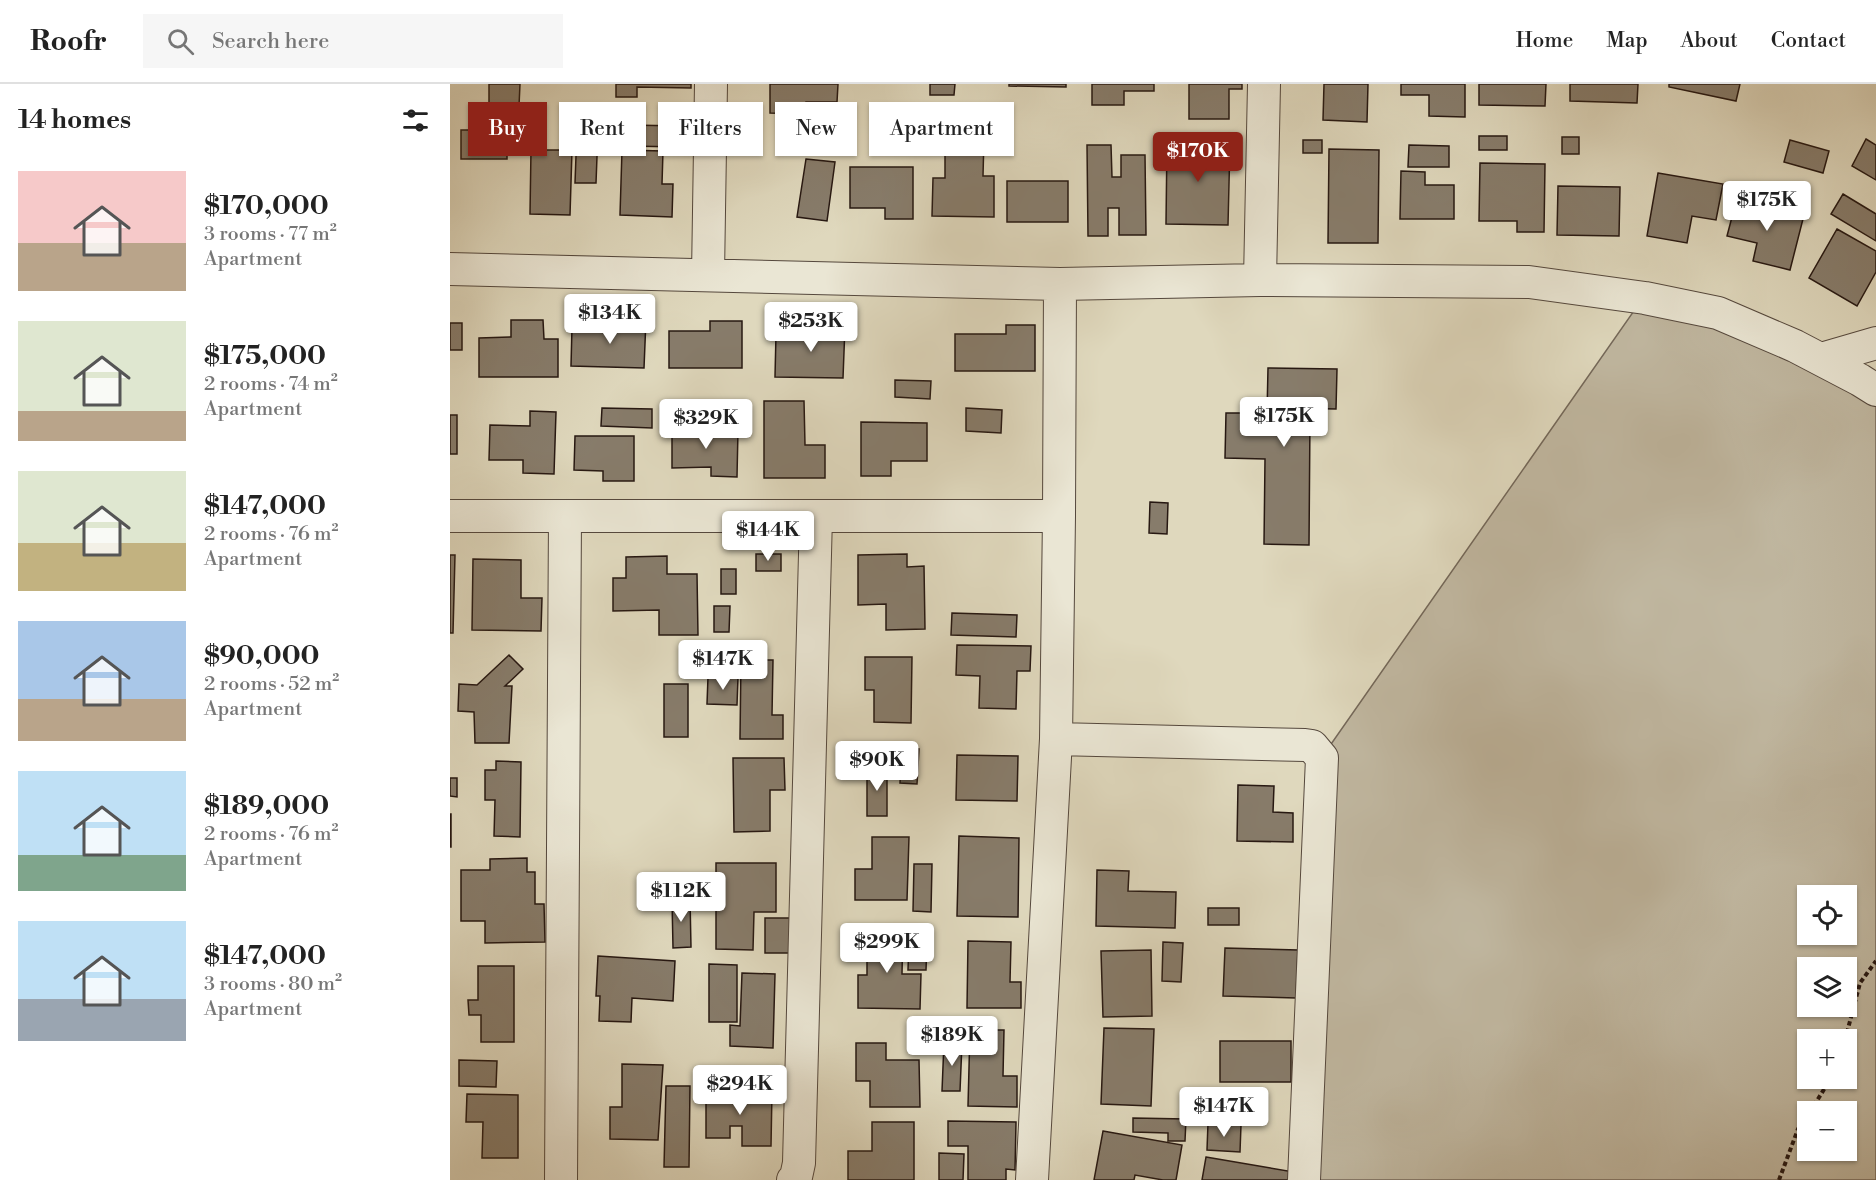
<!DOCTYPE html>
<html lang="en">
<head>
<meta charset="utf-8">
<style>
	:root { --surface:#fff; --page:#f6f6f6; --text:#222; --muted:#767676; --line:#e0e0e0; --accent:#8f2418 }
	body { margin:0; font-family:"Libre Bodoni",serif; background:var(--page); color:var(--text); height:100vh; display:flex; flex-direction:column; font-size:22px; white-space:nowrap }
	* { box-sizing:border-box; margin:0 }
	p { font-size:20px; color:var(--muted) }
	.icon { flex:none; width:33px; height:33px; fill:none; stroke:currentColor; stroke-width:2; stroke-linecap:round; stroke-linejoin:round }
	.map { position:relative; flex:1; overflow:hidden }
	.drawer { display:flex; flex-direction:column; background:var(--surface); width:450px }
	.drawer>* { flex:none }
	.guide { position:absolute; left:18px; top:18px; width:570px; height:54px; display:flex; gap:12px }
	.tools { position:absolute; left:1347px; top:801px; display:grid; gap:12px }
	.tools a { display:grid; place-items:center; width:60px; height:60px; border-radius:0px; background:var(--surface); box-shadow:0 2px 4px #0004; font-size:30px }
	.price { position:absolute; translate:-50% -51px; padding:0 14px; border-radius:6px; background:#fff; color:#222; font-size:20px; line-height:39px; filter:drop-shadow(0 2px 3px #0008) }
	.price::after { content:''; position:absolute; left:50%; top:36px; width:18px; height:14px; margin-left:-9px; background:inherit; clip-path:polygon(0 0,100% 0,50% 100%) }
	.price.active { background:var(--accent); color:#fff }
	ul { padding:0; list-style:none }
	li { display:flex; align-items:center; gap:18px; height:150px; padding:0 18px }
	li span { display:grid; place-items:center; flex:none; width:168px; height:120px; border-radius:0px; color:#555 }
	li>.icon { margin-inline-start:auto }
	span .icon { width:72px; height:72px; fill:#fffc; stroke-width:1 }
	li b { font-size:26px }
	h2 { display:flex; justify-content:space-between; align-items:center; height:72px; padding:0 18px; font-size:26px }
	.pill { padding:0 21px; border-radius:0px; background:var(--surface); box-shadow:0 2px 4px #0004; font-size:21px; line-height:54px }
	.pill.active { background:var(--accent); color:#fff }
	header { display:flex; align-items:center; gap:36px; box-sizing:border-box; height:84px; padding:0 30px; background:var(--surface); border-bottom:2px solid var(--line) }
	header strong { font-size:28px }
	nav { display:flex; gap:33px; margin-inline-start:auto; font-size:21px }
	.search { width:420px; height:54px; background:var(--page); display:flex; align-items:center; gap:15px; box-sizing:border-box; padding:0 21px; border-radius:0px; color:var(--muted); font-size:22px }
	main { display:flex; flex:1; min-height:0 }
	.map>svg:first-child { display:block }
	.green { fill:#c0b7a0; stroke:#746859; stroke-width:1.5; fill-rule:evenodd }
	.building { fill:#877c6b; stroke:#271812; stroke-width:1.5 }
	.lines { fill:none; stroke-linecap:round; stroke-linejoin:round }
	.minor-casing { stroke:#55483d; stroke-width:34 }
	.path { stroke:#271812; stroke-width:4; stroke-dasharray:4.5 3; stroke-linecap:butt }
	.minor { stroke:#eae6d4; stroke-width:32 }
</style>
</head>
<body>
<header>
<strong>Roofr</strong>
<div class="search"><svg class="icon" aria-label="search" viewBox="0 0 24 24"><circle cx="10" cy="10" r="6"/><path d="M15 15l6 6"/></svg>Search here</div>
<nav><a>Home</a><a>Map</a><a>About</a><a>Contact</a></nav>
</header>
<main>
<section class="drawer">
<h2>14 homes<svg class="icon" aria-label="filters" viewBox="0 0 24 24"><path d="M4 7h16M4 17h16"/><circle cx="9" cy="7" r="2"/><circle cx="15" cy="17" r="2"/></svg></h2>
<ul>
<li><span style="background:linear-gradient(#f6c9c9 60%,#b9a48a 0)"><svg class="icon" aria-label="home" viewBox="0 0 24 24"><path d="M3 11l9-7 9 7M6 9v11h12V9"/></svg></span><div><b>$170,000</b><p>3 rooms · 77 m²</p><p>Apartment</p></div></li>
<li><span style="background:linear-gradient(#dfe7d0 75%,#b9a48a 0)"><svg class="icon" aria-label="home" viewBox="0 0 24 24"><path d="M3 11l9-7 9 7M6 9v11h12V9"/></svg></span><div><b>$175,000</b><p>2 rooms · 74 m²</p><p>Apartment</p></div></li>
<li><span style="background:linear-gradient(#dfe7d0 60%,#c2b280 0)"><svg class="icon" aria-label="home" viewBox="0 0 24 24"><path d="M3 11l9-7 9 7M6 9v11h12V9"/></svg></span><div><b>$147,000</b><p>2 rooms · 76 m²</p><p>Apartment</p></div></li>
<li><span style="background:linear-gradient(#a9c7e8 65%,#b9a48a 0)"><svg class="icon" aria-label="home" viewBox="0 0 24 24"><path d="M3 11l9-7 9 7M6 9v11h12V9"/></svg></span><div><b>$90,000</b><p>2 rooms · 52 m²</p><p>Apartment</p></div></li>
<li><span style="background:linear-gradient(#bfe0f5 70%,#7fa58c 0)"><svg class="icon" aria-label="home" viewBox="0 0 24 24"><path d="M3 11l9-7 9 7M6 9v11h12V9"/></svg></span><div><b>$189,000</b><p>2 rooms · 76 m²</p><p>Apartment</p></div></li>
<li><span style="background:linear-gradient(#bfe0f5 65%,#9aa5b1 0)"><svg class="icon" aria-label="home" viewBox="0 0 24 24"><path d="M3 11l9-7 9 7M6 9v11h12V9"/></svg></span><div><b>$147,000</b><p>3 rooms · 80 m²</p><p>Apartment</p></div></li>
</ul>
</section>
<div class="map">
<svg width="1426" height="1096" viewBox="0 0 1426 1096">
	<rect width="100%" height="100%" fill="#dfd8bd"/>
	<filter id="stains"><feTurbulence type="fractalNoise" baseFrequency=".00333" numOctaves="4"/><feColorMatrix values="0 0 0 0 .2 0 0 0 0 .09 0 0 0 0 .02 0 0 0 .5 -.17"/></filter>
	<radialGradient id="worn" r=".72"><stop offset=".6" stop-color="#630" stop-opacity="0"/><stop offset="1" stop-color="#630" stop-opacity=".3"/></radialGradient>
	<path class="green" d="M1188 221 1263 237 1426 316V1096H862L879 663ZM1358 812H1396V850H1358ZM1358 884H1396V922H1358ZM1358 956H1396V994H1358ZM1358 1028H1396V1066H1358Z"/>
	<path class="building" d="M39 0H70L69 22 39 21Z
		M166 0H241V4L187 3V13H166Z
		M320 0H388L387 18H356V30L320 29Z
		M480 0H505L504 11H480Z
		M559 0H616V3L559 2Z
		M642 0H704V7H674V21H642Z
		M739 0H792V5H779V35H739Z
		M874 0H918L917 38 873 36Z
		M951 0H1015V33L979 32V11H951Z
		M1029 0H1096L1095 22 1029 21Z
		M1120 0H1188L1187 19 1120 17Z
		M1219 0H1290L1286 17 1219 3Z
		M177 41 233 42 232 63 177 62Z
		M127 45 148 46 146 99H125Z
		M11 46H57V75H11Z
		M1029 52H1057V66H1029Z
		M495 53 534 54 533 92H544V133L482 132 483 94H495Z
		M1112 53H1129V70H1112Z
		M1416 55 1426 61V96L1402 82Z
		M853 56H872V69H853Z
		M1340 56 1379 67 1373 89 1334 78Z
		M717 58 780 59 778 141 716 140Z
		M637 61H661L662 93H671V71H695L696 151H669V124H658V152H638Z
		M959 61 999 62V83H958Z
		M879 65 929 66 928 159H878Z
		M81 66H122L120 131 80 130Z
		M172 66 213 67 212 100H223L222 133 170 131Z
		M356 75 385 78 377 137 347 133Z
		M1030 79 1095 80 1094 148H1067V137H1029Z
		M400 83H463V135H435V124H400Z
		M951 87 975 88V101H1004V135H950Z
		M1208 89 1273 100 1266 136 1242 132 1237 159 1197 152Z
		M557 97H618V138H557Z
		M1108 102 1170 103 1169 152 1107 151Z
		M1393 110 1426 130V157L1381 130Z
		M1287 114 1354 131 1340 186 1303 177 1307 159 1277 152Z
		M1387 145 1426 167V188L1407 222 1359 194Z
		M163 234 196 235 194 284 121 282 122 243 163 244Z
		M61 236H93L94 255H108V293H29V254L61 253Z
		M260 237H292V284H219V247H260Z
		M0 239H12V266H0Z
		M356 241 395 242 393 294 325 293 326 250 356 251Z
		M556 241H585V287H505V250H556Z
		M818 284 887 285 886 325 834 324V333H860L859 461 814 460 815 375 775 374 776 329H817Z
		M445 296 481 297 480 315 445 313Z
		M314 317H354L355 361H375V394H314Z
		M225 323 261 325 260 342 224 341Z
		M152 324 202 325V344L151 342Z
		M516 324 552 326 551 349 516 347Z
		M80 327 106 328 104 390 73 389V376H39L40 341 80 342Z
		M0 331H7V370H0Z
		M411 338 477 339V377H441V392H411Z
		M222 345 288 346 287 393 261 392V383L222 384Z
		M125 352H184V397H153V387L124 386Z
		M700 418 718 419 717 450 699 449Z
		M306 470H331V487H306Z
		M457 470V483L474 482 475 545 436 546V520L408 521V471Z
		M0 471H5L3 549H0Z
		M217 472V490H247L248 551H209V526L163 527V494H176V473Z
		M23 475 71 476V514H92L91 547 22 546Z
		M271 485H286V510H271Z
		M264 522H280L279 548H264Z
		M502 529 567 531 566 553 501 551Z
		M507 561 581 562 580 587H567L566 625 529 624 530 592 506 591Z
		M59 571 73 585 55 602H62L59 659H25L24 628 8 627 9 600 27 601Z
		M415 573H462L461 639 424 638V606H415Z
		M291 576H323L322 631H333V655H290Z
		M258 593H288L287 621 257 620Z
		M214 600H238V653H214Z
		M452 664 469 665 467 700 450 699Z
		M507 671 568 672 567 717 506 716Z
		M283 674H334L335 706H320V747L284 748Z
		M46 677 71 678 70 753 44 752 45 716H35V686H46Z
		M417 683H437V732H417Z
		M0 694H7V713L0 712Z
		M788 701 824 702 823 728 843 729V758L787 757Z
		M0 730H1V763H0Z
		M509 752 569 754 568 833 507 832Z
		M422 753H459L457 816H405V785H422Z
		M77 774V788H85V820H94L95 858 35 859V837H11V786H40V775Z
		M266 779H326V828H304L303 866 266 865Z
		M464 780H482L481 828 463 827Z
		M647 786 679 787 678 807 726 808 725 844 646 842Z
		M222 815H240L241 863 223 864Z
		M758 824H789V841H758Z
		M315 834H346V869H315Z
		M417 844H453L452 890H471L470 925 408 924V891H417Z
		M518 857 561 858 560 898H571V924H517Z
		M459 858H477L476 886H458Z
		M713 858 733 859 731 898 712 897Z
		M775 864 848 866 846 914 773 912Z
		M701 866 702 932 653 933 651 867Z
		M148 872 225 877 223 917 182 914 181 938 149 937 150 912H146Z
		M259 880 287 881V938H259Z
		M28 882H64V958H31V931H19L18 916H28Z
		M292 889 325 890 323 964 280 962V941L290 942Z
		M654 944 704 945 701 1022 651 1020Z
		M520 946H554L553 992H567V1023L518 1022Z
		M770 957H841V998H770Z
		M494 958 512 959 510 1007H492Z
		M406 959H436V976H469L470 1023H420V997H406Z
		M9 976 47 977 46 1003 9 1002Z
		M172 980 213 981 208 1056 160 1055V1023H172Z
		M216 1002H240L239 1083H214Z
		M766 1006 814 1007 813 1024 765 1022Z
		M256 1007H322L321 1062H292V1042H280V1054H256Z
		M17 1010 68 1011V1074H32L33 1038H16Z
		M683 1034 736 1035 735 1057H718V1049L683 1048Z
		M498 1037 566 1038 565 1086 556 1085V1096H518V1062H498Z
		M422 1038H464V1096H398V1067H422Z
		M758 1039 791 1041 790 1068 757 1066Z
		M653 1047 732 1061 726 1096H713L685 1091 684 1096H644Z
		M489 1069 514 1070 513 1096H489Z
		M756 1073 844 1088 843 1096H752Z"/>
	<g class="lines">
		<defs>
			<path id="minor" d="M0 185 610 200 810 196 1079 198 1195 214 1268 229 1345 262 1410 296 1426 306
				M258 191 261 0
				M810 196 814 0
				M1371 275 1426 259
				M0 432H609L610 200
				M606 655 855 661 862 662 872 674 854 1096
				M111 1096 115 432
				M343 1096 346 1093 349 1079 366 432
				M582 1096 606 655 609 432"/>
		</defs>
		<use href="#minor" class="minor-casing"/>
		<path class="path" d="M1395 956 1410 899 1426 877
			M1360 1028 1381 994
			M1329 1096 1348 1045 1358 1031"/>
		<use href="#minor" class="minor"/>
	</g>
	<rect width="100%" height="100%" filter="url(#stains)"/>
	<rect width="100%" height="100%" fill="url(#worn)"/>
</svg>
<div class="tools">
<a><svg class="icon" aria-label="locate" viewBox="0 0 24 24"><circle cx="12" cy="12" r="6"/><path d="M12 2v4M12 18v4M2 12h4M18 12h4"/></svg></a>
<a><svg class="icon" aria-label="layers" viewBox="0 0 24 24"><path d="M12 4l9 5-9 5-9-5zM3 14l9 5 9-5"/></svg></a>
<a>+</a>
<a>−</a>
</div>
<b class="price active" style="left:748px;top:99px">$170K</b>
<b class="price" style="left:1317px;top:148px">$175K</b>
<b class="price" style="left:160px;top:261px">$134K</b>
<b class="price" style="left:361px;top:269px">$253K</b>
<b class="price" style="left:834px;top:364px">$175K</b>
<b class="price" style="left:256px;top:366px">$329K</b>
<b class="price" style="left:318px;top:478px">$144K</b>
<b class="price" style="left:273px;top:607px">$147K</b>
<b class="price" style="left:427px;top:708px">$90K</b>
<b class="price" style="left:231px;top:839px">$112K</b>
<b class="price" style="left:437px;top:890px">$299K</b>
<b class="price" style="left:502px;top:983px">$189K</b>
<b class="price" style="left:290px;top:1032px">$294K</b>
<b class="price" style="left:774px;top:1054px">$147K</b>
<div class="guide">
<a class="pill active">Buy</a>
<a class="pill">Rent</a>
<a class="pill">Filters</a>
<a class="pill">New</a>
<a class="pill">Apartment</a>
</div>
</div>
</main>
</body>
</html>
